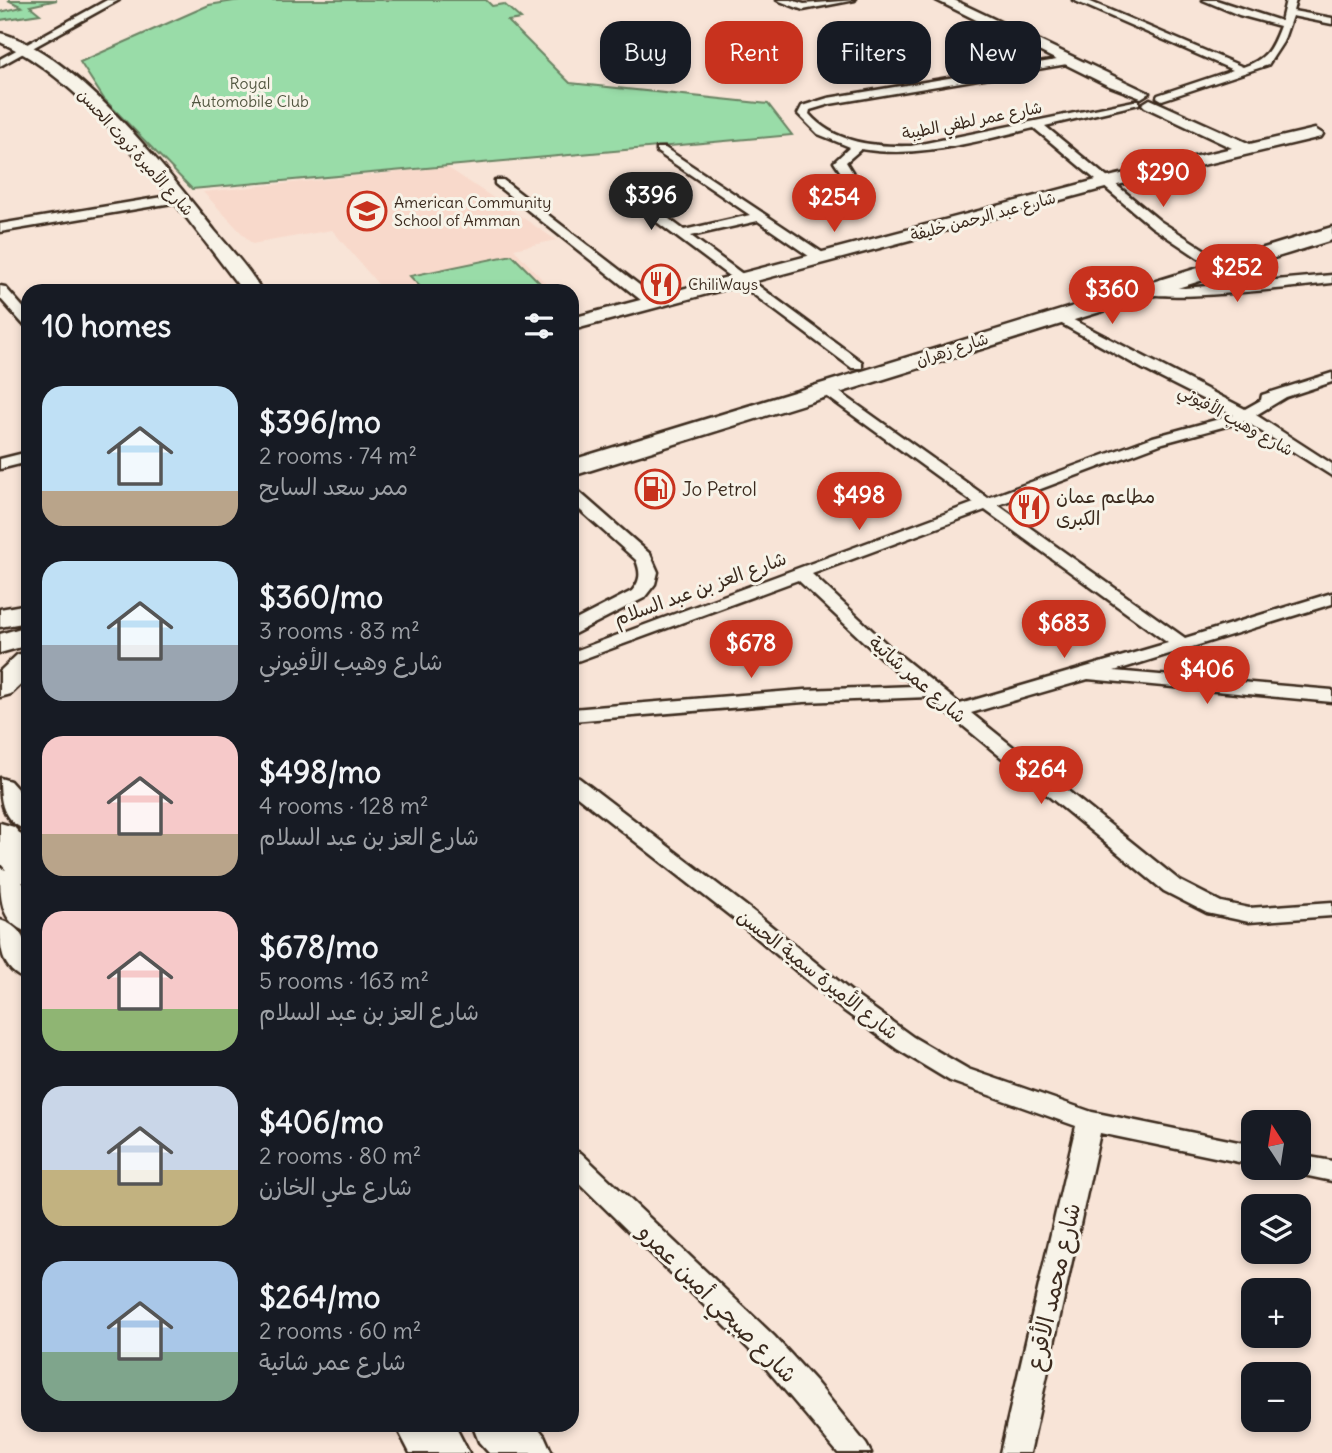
<!DOCTYPE html>
<html lang="en">
<head>
<meta charset="utf-8">
<style>
	:root { --surface:#171b24; --page:#242831; --text:#f1f3f6; --muted:#9ea1a6; --accent:#c8321e }
	body { margin:0; font-family:Delius,"Playpen Sans Arabic",sans-serif; background:var(--page); color:var(--text); height:100vh; display:flex; flex-direction:column; font-size:26px; white-space:nowrap }
	* { box-sizing:border-box; margin:0 }
	p { font-size:23px; color:var(--muted) }
	.icon { flex:none; width:38px; height:38px; fill:none; stroke:currentColor; stroke-width:2; stroke-linecap:round; stroke-linejoin:round }
	.map { position:relative; flex:1; overflow:hidden }
	.side { position:absolute; left:21px; top:284px; width:558px; height:1148px; display:flex; flex-direction:column; background:var(--surface); border-radius:21px; box-shadow:0 4px 10px #0003 }
	.side>* { flex:none }
	.guide { position:absolute; left:600px; top:21px; width:626px; height:63px; display:flex; gap:14px }
	.needle { width:46px; rotate:348deg }
	.tools { position:absolute; left:1241px; top:1110px; display:grid; gap:14px }
	.tools a { display:grid; place-items:center; width:70px; height:70px; border-radius:14px; background:var(--surface); box-shadow:0 4px 10px #0003; font-size:35px }
	.price { position:absolute; translate:-50% -60px; padding:0 16px; border-radius:24px; background:var(--accent); color:#fff; font-size:23px; line-height:46px; filter:drop-shadow(0 2px 4px #0008) }
	.price::after { content:''; position:absolute; left:50%; top:42px; width:21px; height:16px; margin-left:-10px; background:inherit; clip-path:polygon(0 0,100% 0,50% 100%) }
	.price.current { background:#222; color:#fff }
	ul { padding:0; list-style:none }
	li { display:flex; align-items:center; gap:21px; height:175px; padding:0 21px }
	li span { display:grid; place-items:center; flex:none; width:196px; height:140px; border-radius:21px; color:#555 }
	li>.icon { margin-inline-start:auto }
	span .icon { width:84px; height:84px; fill:#fffc; stroke-width:1 }
	li b { font-size:30px }
	h2 { display:flex; justify-content:space-between; align-items:center; height:84px; padding:0 21px; font-size:30px }
	.chip { padding:0 24px; border-radius:21px; background:var(--surface); box-shadow:0 4px 10px #0003; font-size:24px; line-height:63px }
	.chip.current { background:var(--accent); color:#fff }
	.map>svg:first-child { display:block }
	.built { fill:#f8d9cb }
	.green { fill:#99dca8; stroke:#6a8363; stroke-width:2 }
	.lines { fill:none; stroke-linecap:round; stroke-linejoin:round }
	.street-casing { stroke:#3b2a1e; stroke-width:5 }
	.secondary-casing { stroke:#3b2a1e; stroke-width:5 }
	.primary-casing { stroke:#3b2a1e; stroke-width:5 }
	.highway-casing { stroke:#3b2a1e; stroke-width:5 }
	.street { fill:#f7f3e8; fill-rule:evenodd }
	.secondary { fill:#f7f3e8; fill-rule:evenodd }
	.primary { fill:#f7f3e8; fill-rule:evenodd }
	.highway { fill:#f7f3e8; fill-rule:evenodd }
	.labels { text-anchor:middle; dominant-baseline:central; stroke-width:6; stroke-linejoin:round; paint-order:stroke }
	.far-park-label { font-size:16px; fill:#525640; stroke:#f7f3e8 }
	.far-street-label { font-size:16px; fill:#3b2a1e; stroke:#f7f3e8 }
	.far-poi-label { font-size:16px; fill:#3b2a1e; stroke:#f7f3e8; text-anchor:start }
	.poi-label { font-size:19px; fill:#3b2a1e; stroke:#f7f3e8; text-anchor:start }
	.street-label { font-size:19px; fill:#3b2a1e; stroke:#f7f3e8 }
	.near-street-label { font-size:23px; fill:#3b2a1e; stroke:#f7f3e8 }
</style>
</head>
<body>
<div class="map">
<svg width="1332" height="1453" viewBox="0 0 1332 1453">
	<rect width="100%" height="100%" fill="#f8e4d7"/>
	<filter id="ink" filterUnits="userSpaceOnUse"><feTurbulence type="fractalNoise" baseFrequency=".0143" numOctaves="2"/><feDisplacementMap in="SourceGraphic" scale="14" xChannelSelector="R" yChannelSelector="G"/><feConvolveMatrix kernelMatrix="1 2 1 2 8 2 1 2 1" color-interpolation-filters="sRGB"/></filter>
	<g filter="url(#ink)">
		<path class="built" d="M447 167 556 240 514 249 552 290H383L332 230 252 244 203 192Z"/>
		<path class="green" d="M8 0H57L30 6 40 14 0 20V12L22 7Z
			M240 0H486L492 6 504 4 521 19 508 21 570 83 768 104 792 135 192 189 104 99 80 62 209 5Z
			M512 255 547 290H423L410 276Z"/>
		<g class="lines">
			<defs>
				<path id="street" d="M107 0H119L0 66V59Z
					M777 0H791L804 4 855 0 803 10Z
					M1073 0H1086L1243 67C1266 59 1271 50 1280 26L1239 15 1203 0H1216L1281 21 1286 0H1296L1293 11 1332 18V24L1292 16 1283 42 1268 65 1162 100 1157 97 1158 95 1233 70Z
					M1069 58 1073 59V63L830 104 810 110 809 114C834 143 874 147 911 146L1139 100V104L1045 126 1160 221 1210 253V259H1200L1152 227 1034 128C977 141 920 159 861 149L846 162 856 178 850 181 846 180 834 162 850 147 818 134 798 114 802 106 828 98Z
					M657 148H665L826 255V261H816L758 221 691 236 862 362V368H852L634 205V199H642L684 230 750 215 657 152Z
					M495 180H503L656 298V304H646L495 184Z
					M180 194 184 195V201L0 232V224Z
					M1332 275V283C1301 286 1155 305 1136 290L1143 286 1185 288Z
					M0 286 5 287 28 313V325L23 324 0 298Z
					M1058 312 1245 409 1261 400 1262 395 1332 373V382L1286 397 1256 415 1332 464V476L1245 421 1163 443 998 505 1185 638 1332 593V604L1114 671 1332 690V702L1088 679 971 713 1180 881 1221 902 1249 908 1332 902V916L1249 922 1207 913 1164 891 928 697 804 702 572 721V709L804 690 915 686 880 657 798 580 572 663V652L974 503 821 392 819 389 821 386H831L988 498 1153 437 1234 415 1143 369 1053 319 1051 316ZM985 510 1168 643 960 704 892 649 812 574Z
					M28 452V462L0 469V459Z
					M572 489 578 491 650 554 658 572 655 584 644 598 572 635V622L632 591C641 580 641 573 636 560L572 503Z
					M572 776 579 778 754 912 859 998 913 1037 968 1069 1092 1112 1253 1145V1165L1100 1133 1030 1453H1000L1076 1126 950 1081 897 1049 843 1010 738 922 572 792Z
					M572 1150 581 1153 774 1336 816 1382 866 1444 871 1453H838L754 1354 572 1176Z
					M1298 1155 1332 1161V1181L1289 1172 1287 1167H1298Z"/>
				<path id="secondary" d="M936 0H954L1149 93 1141 98 1107 85Z
					M0 33C75 52 168 172 215 231 231 250 250 270 261 290H242C183 213 89 81 0 42Z
					M1150 99 1250 144 1315 129 1323 134 1321 137 1109 187 572 330V318L1100 179 1232 148 1145 107 1142 104Z
					M0 778 10 781 28 801V830C2 823 0 801 0 778Z
					M0 920C30 929 28 954 28 980 0 971 0 946 0 920Z"/>
				<path id="primary" d="M1332 227V240L572 476V460Z
					M28 604V622L0 627V609Z
					M28 626V645L0 653V634Z
					M28 652V678L11 694 0 697V671L17 655Z"/>
				<path id="highway" d="M0 823 14 827 28 843V883L22 882 28 889V932C0 923 0 898 0 868L6 870 0 863Z
					M395 1424H454L469 1453H410Z
					M472 1424H535L544 1435 552 1453H489L479 1442Z"/>
			</defs>
			<use href="#street" class="street-casing"/>
			<use href="#secondary" class="secondary-casing"/>
			<use href="#primary" class="primary-casing"/>
			<use href="#highway" class="highway-casing"/>
			<use href="#street" class="street"/>
			<use href="#secondary" class="secondary"/>
			<use href="#primary" class="primary"/>
			<use href="#highway" class="highway"/>
		</g>
	</g>
	<defs>
		<symbol id="school-ring" viewBox="-11 -11 22 22"><circle r="9.5" fill="#f7f3e8" stroke="#c8321e" stroke-width="1.5"/><path d="M0-5L7-2L0 1L-7-2ZM-4 1L0 2.5L4 1V4Q0 6-4 4Z" fill="#c8321e"/></symbol>
		<symbol id="restaurant-ring" viewBox="-11 -11 22 22"><circle r="9.5" fill="#f7f3e8" stroke="#c8321e" stroke-width="1.5"/><path d="M-5-6h1v4h1v-4h1v4h1v-4h1v5L-1.5 .5V6h-2V.5L-5-1ZM5-6V6H3V1.5H1.5Q1.5-4 5-6Z" fill="#c8321e"/></symbol>
		<symbol id="fuel-ring" viewBox="-11 -11 22 22"><circle r="9.5" fill="#f7f3e8" stroke="#c8321e" stroke-width="1.5"/><path d="M-5.5-6h7V0h2V4h1.3V-2.5L3-4.5l.8-.8L6-3V5H2.5V1h-1V6h-7ZM-4.2-4.7v3.2H.2V-4.7Z" fill="#c8321e"/></symbol>
	</defs>
	<g fill-rule="evenodd">
		<use href="#school-ring" x="345" y="189" width="44" height="44"/>
		<use href="#restaurant-ring" x="639" y="262" width="44" height="44"/>
		<use href="#fuel-ring" x="633" y="467" width="44" height="44"/>
		<use href="#restaurant-ring" x="1007" y="485" width="44" height="44"/>
	</g>
	<g class="labels">
		<g class="far-park-label">
			<text x="250" y="83">Royal<tspan x="250" dy="18">Automobile Club</tspan></text>
		</g>
		<g class="far-street-label">
			<text transform="translate(972 120) rotate(-11)">شارع عمر لطفي الطيبة</text>
			<text transform="translate(136 152) rotate(48)">شارع الأميرة ثروت الحسن</text>
			<text transform="translate(983 216) rotate(-15)">شارع عبد الرحمن خليفة</text>
			<text transform="translate(952 349) rotate(-18)">شارع زهران</text>
			<text transform="translate(1236 420) rotate(29)">شارع وهيب الأفيوني</text>
		</g>
		<g class="far-poi-label">
			<text x="394" y="202">American Community<tspan x="394" dy="18">School of Amman</tspan></text>
			<text x="688" y="284">ChiliWays</text>
		</g>
		<g class="poi-label">
			<text x="682" y="489">Jo Petrol</text>
			<text x="1056" y="496">مطاعم عمان<tspan x="1056" dy="22">الكبرى</tspan></text>
		</g>
		<g class="street-label">
			<text transform="translate(700 588) rotate(-20)">شارع العز بن عبد السلام</text>
			<text transform="translate(918 679) rotate(41)">شارع عمر شاتية</text>
			<text transform="translate(818 974) rotate(38)">شارع الأميرة سمية الحسن</text>
		</g>
		<g class="near-street-label">
			<text transform="translate(1053 1287) rotate(-77)">شارع محمد الأقرع</text>
			<text transform="translate(718 1303) rotate(45)">شارع صبحي أمين عمرو</text>
		</g>
	</g>
</svg>
<div class="tools">
<a><svg class="needle" viewBox="-14 -14 28 28"><path d="M0-13l5 13h-10z" fill="#e53935"/><path d="M0 13l5-13h-10z" fill="#9ea1a6"/></svg></a>
<a><svg class="icon" aria-label="layers" viewBox="0 0 24 24"><path d="M12 4l9 5-9 5-9-5zM3 14l9 5 9-5"/></svg></a>
<a>+</a>
<a>−</a>
</div>
<b class="price" style="left:1163px;top:209px">$290</b>
<b class="price current" style="left:651px;top:232px">$396</b>
<b class="price" style="left:834px;top:234px">$254</b>
<b class="price" style="left:1237px;top:304px">$252</b>
<b class="price" style="left:1112px;top:326px">$360</b>
<b class="price" style="left:859px;top:532px">$498</b>
<b class="price" style="left:1064px;top:660px">$683</b>
<b class="price" style="left:751px;top:680px">$678</b>
<b class="price" style="left:1207px;top:706px">$406</b>
<b class="price" style="left:1041px;top:806px">$264</b>
<div class="guide">
<a class="chip">Buy</a>
<a class="chip current">Rent</a>
<a class="chip">Filters</a>
<a class="chip">New</a>
</div>
<section class="side">
<h2>10 homes<svg class="icon" aria-label="filters" viewBox="0 0 24 24"><path d="M4 7h16M4 17h16"/><circle cx="9" cy="7" r="2"/><circle cx="15" cy="17" r="2"/></svg></h2>
<ul>
<li><span style="background:linear-gradient(#bfe0f5 75%,#b9a48a 0)"><svg class="icon" aria-label="home" viewBox="0 0 24 24"><path d="M3 11l9-7 9 7M6 9v11h12V9"/></svg></span><div><b>$396/mo</b><p>2 rooms · 74 m²</p><p>ممر سعد السايح</p></div></li>
<li><span style="background:linear-gradient(#bfe0f5 60%,#9aa5b1 0)"><svg class="icon" aria-label="home" viewBox="0 0 24 24"><path d="M3 11l9-7 9 7M6 9v11h12V9"/></svg></span><div><b>$360/mo</b><p>3 rooms · 83 m²</p><p>شارع وهيب الأفيوني</p></div></li>
<li><span style="background:linear-gradient(#f6c9c9 70%,#b9a48a 0)"><svg class="icon" aria-label="home" viewBox="0 0 24 24"><path d="M3 11l9-7 9 7M6 9v11h12V9"/></svg></span><div><b>$498/mo</b><p>4 rooms · 128 m²</p><p>شارع العز بن عبد السلام</p></div></li>
<li><span style="background:linear-gradient(#f6c9c9 70%,#8fb573 0)"><svg class="icon" aria-label="home" viewBox="0 0 24 24"><path d="M3 11l9-7 9 7M6 9v11h12V9"/></svg></span><div><b>$678/mo</b><p>5 rooms · 163 m²</p><p>شارع العز بن عبد السلام</p></div></li>
<li><span style="background:linear-gradient(#c9d6e8 60%,#c2b280 0)"><svg class="icon" aria-label="home" viewBox="0 0 24 24"><path d="M3 11l9-7 9 7M6 9v11h12V9"/></svg></span><div><b>$406/mo</b><p>2 rooms · 80 m²</p><p>شارع علي الخازن</p></div></li>
<li><span style="background:linear-gradient(#a9c7e8 65%,#7fa58c 0)"><svg class="icon" aria-label="home" viewBox="0 0 24 24"><path d="M3 11l9-7 9 7M6 9v11h12V9"/></svg></span><div><b>$264/mo</b><p>2 rooms · 60 m²</p><p>شارع عمر شاتية</p></div></li>
</ul>
</section>
</div>
</body>
</html>
